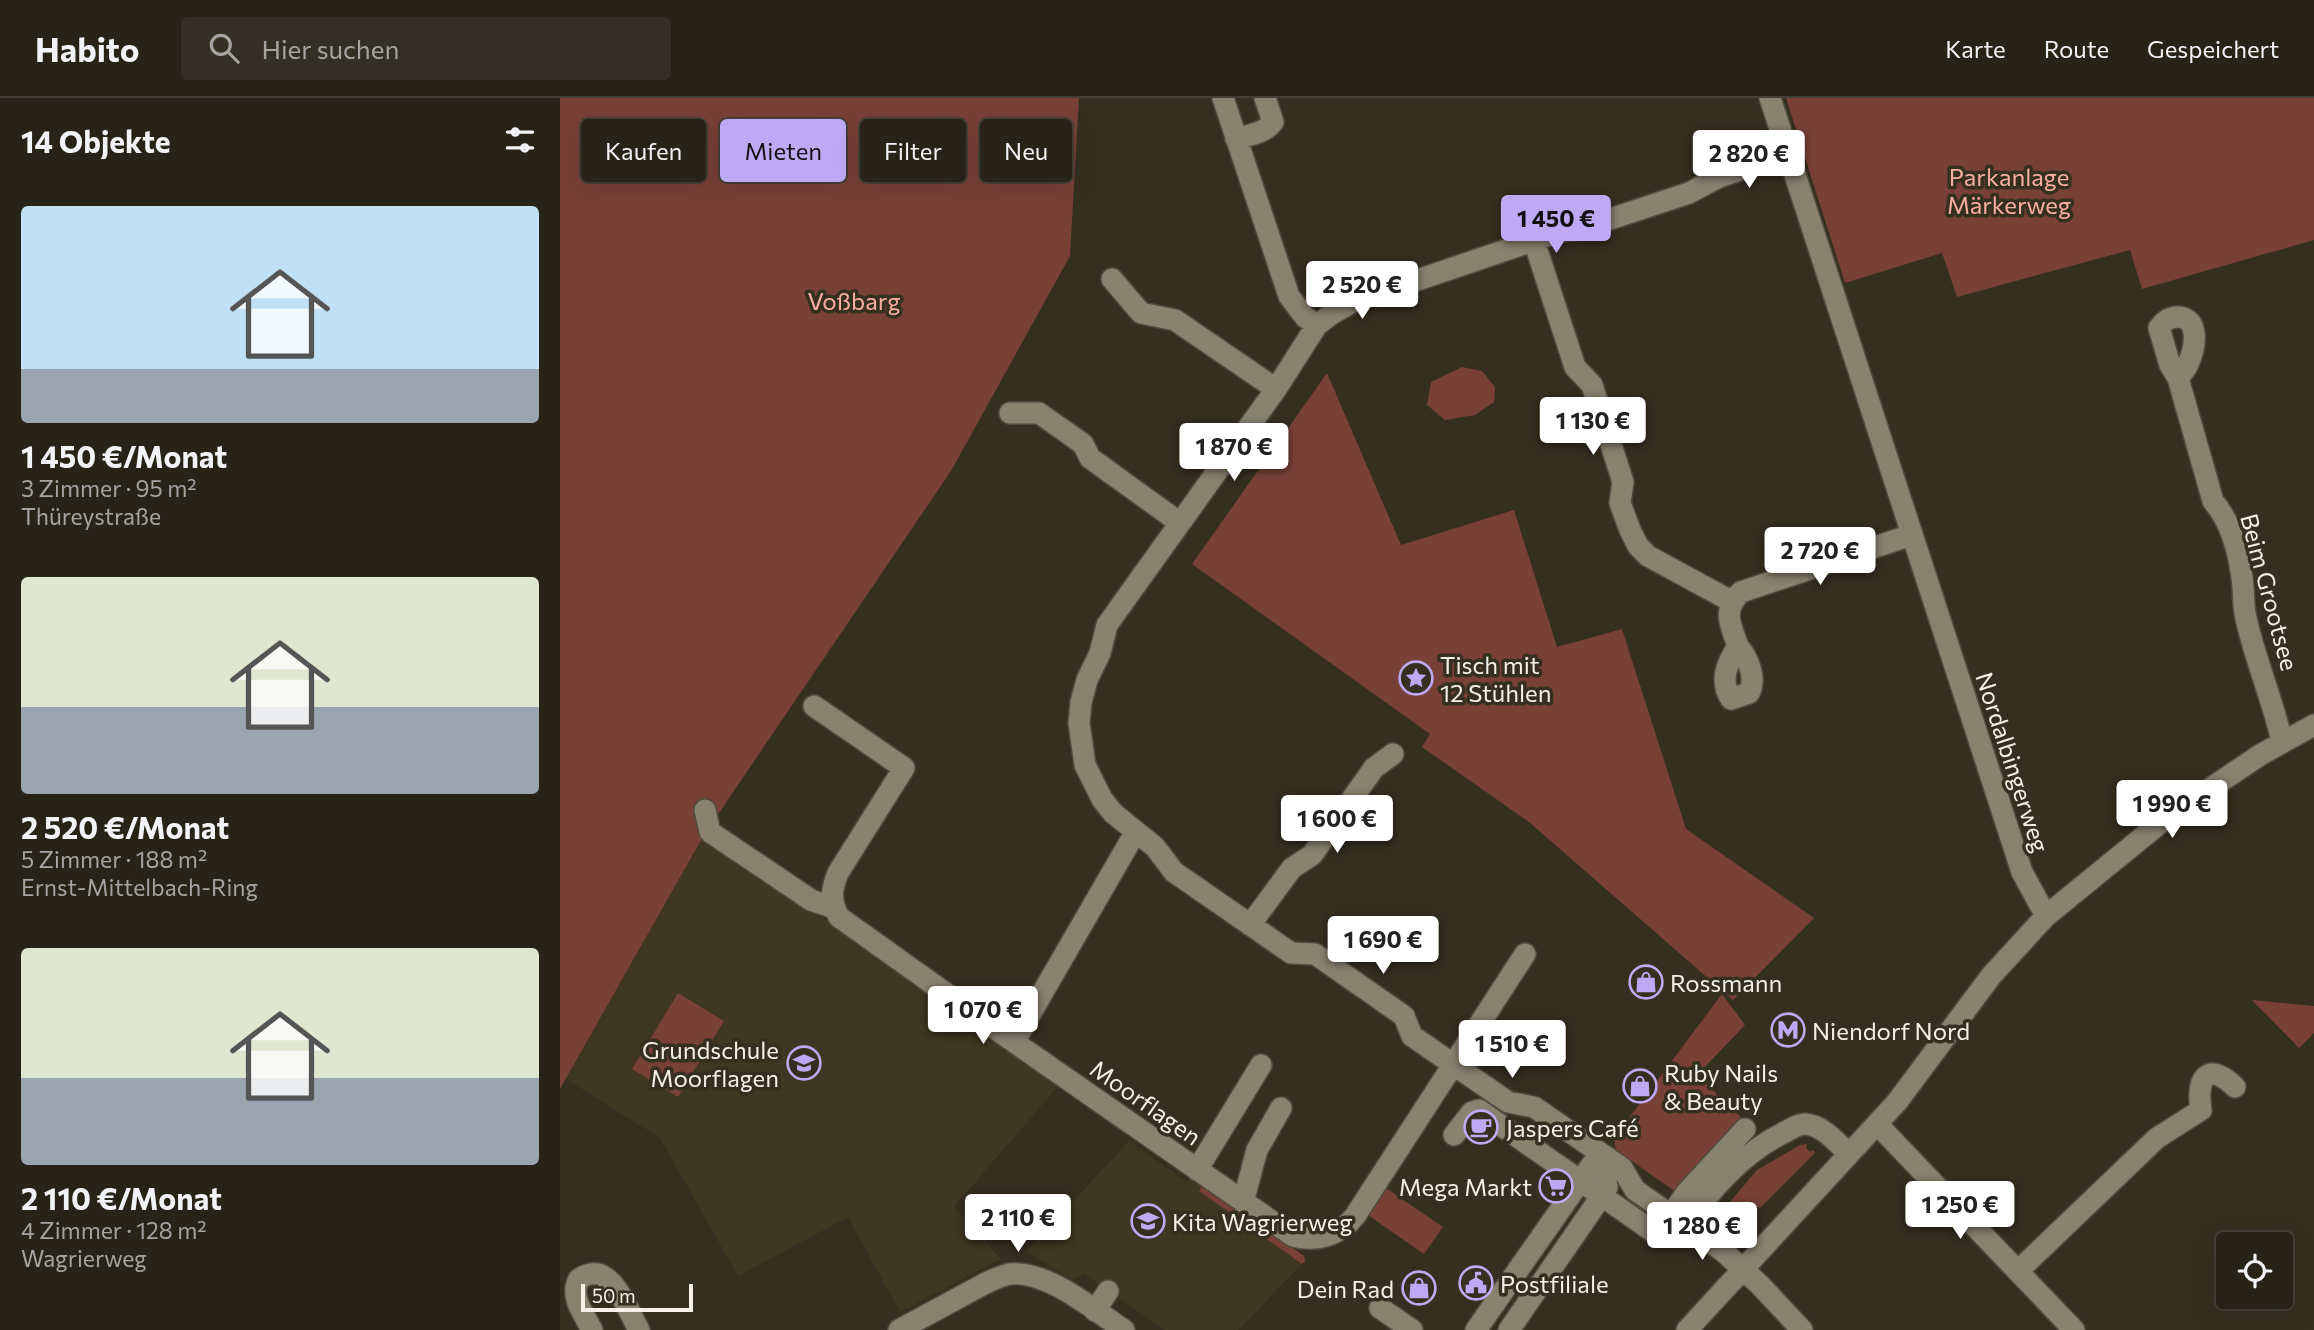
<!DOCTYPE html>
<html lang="de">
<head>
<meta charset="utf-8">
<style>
	:root { --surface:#282317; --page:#342f24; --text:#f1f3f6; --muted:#a5a4a1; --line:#444036; --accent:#bea9f5 }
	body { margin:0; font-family:Commissioner,sans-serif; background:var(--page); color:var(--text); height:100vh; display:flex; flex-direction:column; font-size:26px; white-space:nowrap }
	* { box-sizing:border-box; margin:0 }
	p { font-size:23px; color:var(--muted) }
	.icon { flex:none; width:38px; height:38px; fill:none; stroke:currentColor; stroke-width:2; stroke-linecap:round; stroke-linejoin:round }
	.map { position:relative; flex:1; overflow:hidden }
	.sheet { display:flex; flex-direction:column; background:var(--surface); width:560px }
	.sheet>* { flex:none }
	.banner { position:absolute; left:21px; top:21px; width:665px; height:63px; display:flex; gap:14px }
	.buttons { position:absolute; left:1656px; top:1134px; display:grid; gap:14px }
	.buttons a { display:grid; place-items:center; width:77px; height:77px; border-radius:7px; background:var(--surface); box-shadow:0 7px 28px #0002,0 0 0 2px var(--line); font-size:35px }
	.scale { position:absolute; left:21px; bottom:18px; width:112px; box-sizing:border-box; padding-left:7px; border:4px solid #f5f1e7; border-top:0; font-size:19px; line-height:24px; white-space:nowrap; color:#f5f1e7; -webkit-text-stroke:5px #352f1f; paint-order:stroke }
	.price { position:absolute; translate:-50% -60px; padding:0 16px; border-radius:7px; background:#fff; color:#222; font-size:23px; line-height:46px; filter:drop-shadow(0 2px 4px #0008) }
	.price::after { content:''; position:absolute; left:50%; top:42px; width:21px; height:16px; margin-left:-10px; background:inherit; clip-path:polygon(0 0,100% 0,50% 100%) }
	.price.current { background:var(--accent); color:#111 }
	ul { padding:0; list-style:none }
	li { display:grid; align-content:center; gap:14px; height:371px; padding:0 21px }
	li span { display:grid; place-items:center; height:217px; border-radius:7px; color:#555 }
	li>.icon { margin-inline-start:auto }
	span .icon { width:126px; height:126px; fill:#fffc; stroke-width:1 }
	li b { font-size:30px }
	h2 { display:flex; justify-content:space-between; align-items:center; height:84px; padding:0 21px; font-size:30px }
	.tag { padding:0 24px; border-radius:7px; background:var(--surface); box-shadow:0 7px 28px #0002,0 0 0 2px var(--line); font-size:24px; line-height:63px }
	.tag.current { background:var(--accent); color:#111 }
	header { display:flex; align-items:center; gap:42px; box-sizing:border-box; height:98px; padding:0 35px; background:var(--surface); border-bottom:2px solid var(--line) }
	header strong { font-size:33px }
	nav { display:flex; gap:38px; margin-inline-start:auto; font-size:24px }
	.search { width:490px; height:63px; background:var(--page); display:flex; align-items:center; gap:18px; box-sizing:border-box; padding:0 24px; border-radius:7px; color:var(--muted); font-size:26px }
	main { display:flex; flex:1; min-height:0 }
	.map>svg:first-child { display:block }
	.built { fill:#3f3721 }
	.green { fill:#794038 }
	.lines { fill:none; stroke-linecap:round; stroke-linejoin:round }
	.minor-casing { stroke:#504b3e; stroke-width:24 }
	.minor { stroke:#88826f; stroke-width:21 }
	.labels { text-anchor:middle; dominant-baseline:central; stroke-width:7; stroke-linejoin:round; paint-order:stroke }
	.park-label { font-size:24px; fill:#fbaea2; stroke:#352f1f }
	.street-label { font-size:24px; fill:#f5f1e7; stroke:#352f1f }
	.poi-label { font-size:24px; fill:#f5f1e7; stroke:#352f1f; text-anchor:start }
</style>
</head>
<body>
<header>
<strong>Habito</strong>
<div class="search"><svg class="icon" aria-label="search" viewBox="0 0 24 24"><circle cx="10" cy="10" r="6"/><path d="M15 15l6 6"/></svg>Hier suchen</div>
<nav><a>Karte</a><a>Route</a><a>Gespeichert</a></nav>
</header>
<main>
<section class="sheet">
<h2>14 Objekte<svg class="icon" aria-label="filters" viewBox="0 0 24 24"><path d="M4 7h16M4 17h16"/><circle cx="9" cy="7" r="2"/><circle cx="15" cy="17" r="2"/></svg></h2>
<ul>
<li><span style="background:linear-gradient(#bfe0f5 75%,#9aa5b1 0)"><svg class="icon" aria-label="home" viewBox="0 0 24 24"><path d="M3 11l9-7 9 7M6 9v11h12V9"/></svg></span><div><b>1 450 €/Monat</b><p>3 Zimmer · 95 m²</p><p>Thüreystraße</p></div></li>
<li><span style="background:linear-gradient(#dfe7d0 60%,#9aa5b1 0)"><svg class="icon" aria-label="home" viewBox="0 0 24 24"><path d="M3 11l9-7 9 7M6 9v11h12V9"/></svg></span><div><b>2 520 €/Monat</b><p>5 Zimmer · 188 m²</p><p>Ernst-Mittelbach-Ring</p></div></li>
<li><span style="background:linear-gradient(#dfe7d0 60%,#9aa5b1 0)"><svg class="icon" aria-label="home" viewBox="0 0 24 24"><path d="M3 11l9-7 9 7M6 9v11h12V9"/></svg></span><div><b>2 110 €/Monat</b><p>4 Zimmer · 128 m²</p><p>Wagrierweg</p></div></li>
</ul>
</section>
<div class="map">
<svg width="1754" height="1232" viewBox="0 0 1754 1232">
	<rect width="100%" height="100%" fill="#352f1f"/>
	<path class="built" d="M144 737 501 985 394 1109 441 1161 340 1214 288 1119 178 1178 100 1040 6 981Z
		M569 1043 627 1084 634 1083 642 1089 639 1093 742 1166 678 1232H605L524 1176 512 1182 467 1153Z"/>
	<path class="green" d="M0 0H519L510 158 391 373 144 737 0 991Z
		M1226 0H1754V142L1582 191 1570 152 1397 199 1382 155 1285 185Z
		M902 269 922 273 935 289 934 304 915 317 885 322 867 307 871 284Z
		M767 275 841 447 954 412 997 549 1062 531 1126 731 1254 820 1173 902 969 724 862 649 870 636 632 466Z
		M118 895 164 923 118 999 72 971Z
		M1162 896 1185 927 1137 977 1183 1021 1116 1094 1056 1052 1054 1040Z
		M1692 902 1754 908V935L1739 950Z
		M1247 1046 1246 1050 1250 1054 1253 1052 1255 1055 1200 1110 1195 1108 1180 1124 1165 1114 1164 1111 1197 1072 1240 1047Z
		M644 1086 744 1158 745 1163 742 1166 639 1093Z
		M823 1088 883 1129 864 1156 805 1115Z"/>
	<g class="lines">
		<defs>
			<path id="minor" d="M663 0 729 198 745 219 757 227
				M1210 0 1462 774 1486 818
				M676 41C689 37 705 35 713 24L705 0
				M1228 56 1159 79 1129 95 1020 131 1002 133 834 190 810 194 773 215 757 227 716 291 547 527 540 555 527 582 521 604 519 625 525 667 542 701 553 715 595 749 614 774 731 855 755 856 844 918 852 938 948 1004 974 1009 1062 1070 1075 1092 1164 1154 1200 1187 1242 1232
				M974 143 1015 269 1032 287 1063 384 1060 405 1070 432 1078 448 1088 458 1171 503
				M552 181 581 215 615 222 716 291
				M1618 280C1621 276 1626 271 1628 266 1635 251 1641 220 1618 219 1609 219 1604 223 1599 230L1610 267 1618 280 1653 403C1672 425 1680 459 1683 488 1684 498 1683 509 1686 520 1695 562 1713 602 1722 644
				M450 315H479L523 346 530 360 620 425
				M1178 548C1170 526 1162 512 1181 494L1351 437
				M1178 548C1188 560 1197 580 1189 595L1171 601C1159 583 1167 565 1178 548Z
				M254 608 344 670 278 775C271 792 270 803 279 819L454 944 733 1138C757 1144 779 1138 795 1118L965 856
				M145 712 150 734 251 802 274 810
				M690 827 732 770 752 757 814 670 833 656
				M454 944 575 735
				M1317 1026 1514 1232
				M894 1037 912 1014 919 1012 1092 1133
				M637 1072 701 967
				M683 1104 697 1052 721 1010
				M1111 1117 1127 1094 1185 1031
				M1126 1128C1152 1089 1183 1055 1225 1034 1231 1031 1238 1026 1245 1026 1263 1027 1277 1045 1289 1056
				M1458 1173 1597 1040 1641 1012C1636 981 1647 962 1675 989
				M820 1210 852 1232
				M535 1213 548 1193
				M32 1232C24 1216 9 1198 19 1181 50 1159 67 1211 79 1232
				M339 1232 424 1186C432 1182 441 1178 450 1176 487 1172 534 1212 564 1232
				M916 1232 1040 1055
				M949 1232 1047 1090 1045 1072
				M1127 1232 1337 1004 1431 878 1486 818 1605 721 1700 657 1754 627"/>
		</defs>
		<use href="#minor" class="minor-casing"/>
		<use href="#minor" class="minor"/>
	</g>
	<defs>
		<symbol id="sight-ring" viewBox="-11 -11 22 22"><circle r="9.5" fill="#352f1f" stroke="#bea9f5" stroke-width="1.5"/><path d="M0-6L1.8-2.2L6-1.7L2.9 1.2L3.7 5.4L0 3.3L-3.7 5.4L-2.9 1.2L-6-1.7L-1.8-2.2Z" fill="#bea9f5"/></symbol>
		<symbol id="shop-ring" viewBox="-11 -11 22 22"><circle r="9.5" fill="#352f1f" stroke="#bea9f5" stroke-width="1.5"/><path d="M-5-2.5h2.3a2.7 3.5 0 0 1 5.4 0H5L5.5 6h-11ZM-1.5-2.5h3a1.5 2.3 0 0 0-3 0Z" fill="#bea9f5"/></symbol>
		<symbol id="metro-ring" viewBox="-11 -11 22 22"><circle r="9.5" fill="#352f1f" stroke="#bea9f5" stroke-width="1.5"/><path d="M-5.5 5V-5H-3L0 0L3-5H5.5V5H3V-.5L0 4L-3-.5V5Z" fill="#bea9f5"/></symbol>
		<symbol id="school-ring" viewBox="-11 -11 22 22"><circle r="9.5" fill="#352f1f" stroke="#bea9f5" stroke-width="1.5"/><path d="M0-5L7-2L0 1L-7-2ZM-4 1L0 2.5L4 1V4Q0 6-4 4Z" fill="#bea9f5"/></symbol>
		<symbol id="cafe-ring" viewBox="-11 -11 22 22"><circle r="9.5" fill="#352f1f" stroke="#bea9f5" stroke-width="1.5"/><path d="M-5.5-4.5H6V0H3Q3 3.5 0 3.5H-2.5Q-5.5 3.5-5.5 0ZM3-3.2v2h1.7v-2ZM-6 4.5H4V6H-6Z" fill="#bea9f5"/></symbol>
		<symbol id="supermarket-ring" viewBox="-11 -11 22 22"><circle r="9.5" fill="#352f1f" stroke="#bea9f5" stroke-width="1.5"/><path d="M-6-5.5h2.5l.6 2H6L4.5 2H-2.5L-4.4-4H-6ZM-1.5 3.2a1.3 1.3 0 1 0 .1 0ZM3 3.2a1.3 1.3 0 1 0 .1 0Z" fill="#bea9f5"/></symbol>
		<symbol id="civic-ring" viewBox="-11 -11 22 22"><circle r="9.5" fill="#352f1f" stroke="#bea9f5" stroke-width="1.5"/><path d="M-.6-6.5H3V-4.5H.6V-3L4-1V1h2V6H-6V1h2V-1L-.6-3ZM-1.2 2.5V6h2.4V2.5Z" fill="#bea9f5"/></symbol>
	</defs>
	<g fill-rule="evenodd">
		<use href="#sight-ring" x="837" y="561" width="38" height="38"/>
		<use href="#shop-ring" x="1067" y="865" width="38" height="38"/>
		<use href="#metro-ring" x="1209" y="913" width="38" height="38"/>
		<use href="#school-ring" x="225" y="946" width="38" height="38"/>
		<use href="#shop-ring" x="1061" y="969" width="38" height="38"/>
		<use href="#cafe-ring" x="902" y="1010" width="38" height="38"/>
		<use href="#supermarket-ring" x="977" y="1069" width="38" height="38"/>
		<use href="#school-ring" x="569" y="1104" width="38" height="38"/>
		<use href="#civic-ring" x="897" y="1166" width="38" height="38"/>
		<use href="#shop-ring" x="840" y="1171" width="38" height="38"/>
	</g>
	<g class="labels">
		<g class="park-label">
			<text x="1449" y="78">Parkanlage<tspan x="1449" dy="28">Märkerweg</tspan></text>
			<text x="294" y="202">Voßbarg</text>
		</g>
		<g class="street-label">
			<text transform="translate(1710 494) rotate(75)">Beim Grootsee</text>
			<text transform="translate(1453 664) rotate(72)">Nordalbingerweg</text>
			<text transform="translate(586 1004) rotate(35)">Moorflagen</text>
		</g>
		<g class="poi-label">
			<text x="880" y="566">Tisch mit<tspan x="880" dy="28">12 Stühlen</tspan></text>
			<text x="1110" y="884">Rossmann</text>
			<text x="1252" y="932">Niendorf Nord</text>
			<text x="219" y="951" text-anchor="end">Grundschule<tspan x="219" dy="28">Moorflagen</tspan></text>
			<text x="1104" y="974">Ruby Nails<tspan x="1104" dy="28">&amp; Beauty</tspan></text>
			<text x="946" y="1029">Jaspers Café</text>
			<text x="972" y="1088" text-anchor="end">Mega Markt</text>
			<text x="612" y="1123">Kita Wagrierweg</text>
			<text x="940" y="1185">Postfiliale</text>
			<text x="834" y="1190" text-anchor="end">Dein Rad</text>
		</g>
	</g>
</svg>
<div class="buttons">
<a><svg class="icon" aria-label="locate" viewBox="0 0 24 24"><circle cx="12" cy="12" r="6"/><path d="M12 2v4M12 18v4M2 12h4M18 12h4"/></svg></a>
</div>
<div class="scale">50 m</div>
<b class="price" style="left:1189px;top:92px">2 820 €</b>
<b class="price current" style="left:996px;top:157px">1 450 €</b>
<b class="price" style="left:802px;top:223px">2 520 €</b>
<b class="price" style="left:1033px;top:359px">1 130 €</b>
<b class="price" style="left:674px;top:385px">1 870 €</b>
<b class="price" style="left:1260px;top:489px">2 720 €</b>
<b class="price" style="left:1612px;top:742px">1 990 €</b>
<b class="price" style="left:777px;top:757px">1 600 €</b>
<b class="price" style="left:823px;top:878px">1 690 €</b>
<b class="price" style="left:423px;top:948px">1 070 €</b>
<b class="price" style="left:952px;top:982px">1 510 €</b>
<b class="price" style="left:1400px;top:1143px">1 250 €</b>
<b class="price" style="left:458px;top:1156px">2 110 €</b>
<b class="price" style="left:1142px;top:1164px">1 280 €</b>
<div class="banner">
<a class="tag">Kaufen</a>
<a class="tag current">Mieten</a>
<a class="tag">Filter</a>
<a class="tag">Neu</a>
</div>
</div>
</main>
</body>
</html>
